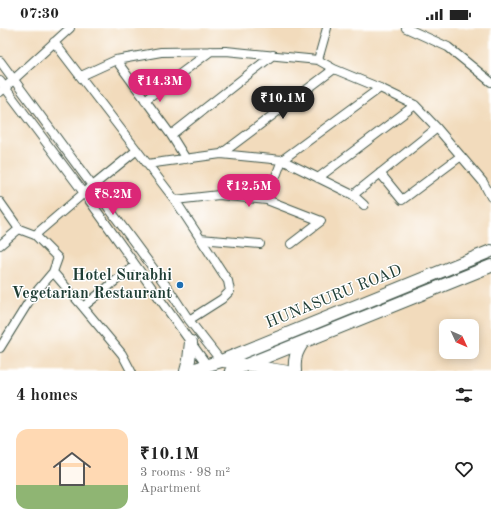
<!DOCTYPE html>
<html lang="en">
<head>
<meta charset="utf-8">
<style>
	:root { --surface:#fff; --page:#f2f2f2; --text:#222; --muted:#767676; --line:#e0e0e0; --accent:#db2777 }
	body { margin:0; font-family:"Old Standard TT",serif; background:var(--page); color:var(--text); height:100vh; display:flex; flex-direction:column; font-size:15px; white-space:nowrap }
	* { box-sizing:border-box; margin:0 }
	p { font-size:13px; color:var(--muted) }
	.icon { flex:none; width:22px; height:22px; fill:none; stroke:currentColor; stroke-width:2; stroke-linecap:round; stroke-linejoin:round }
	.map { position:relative; height:343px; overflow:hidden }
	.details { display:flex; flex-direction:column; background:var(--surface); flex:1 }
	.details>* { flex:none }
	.needle { width:26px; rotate:134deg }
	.fabs { position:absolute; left:439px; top:291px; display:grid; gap:8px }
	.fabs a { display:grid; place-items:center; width:40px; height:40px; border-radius:8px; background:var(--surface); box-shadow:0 2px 10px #0003; font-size:20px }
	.price { position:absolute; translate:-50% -34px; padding:0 9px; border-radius:14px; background:var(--accent); color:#fff; font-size:13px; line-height:26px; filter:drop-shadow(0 1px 2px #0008) }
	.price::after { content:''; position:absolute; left:50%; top:24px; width:12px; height:9px; margin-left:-6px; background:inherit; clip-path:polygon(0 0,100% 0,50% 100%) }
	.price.on { background:#222; color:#fff }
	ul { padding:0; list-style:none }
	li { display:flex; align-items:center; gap:12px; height:100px; padding:0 16px }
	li+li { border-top:1px solid var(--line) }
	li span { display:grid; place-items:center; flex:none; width:112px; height:80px; border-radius:12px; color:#555 }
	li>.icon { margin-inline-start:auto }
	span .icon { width:48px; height:48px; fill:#fffc; stroke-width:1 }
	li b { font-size:17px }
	h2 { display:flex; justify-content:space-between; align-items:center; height:48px; padding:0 16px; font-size:17px }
	.status { display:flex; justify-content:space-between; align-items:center; height:28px; padding:0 20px; background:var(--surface); direction:ltr }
	.status svg { height:11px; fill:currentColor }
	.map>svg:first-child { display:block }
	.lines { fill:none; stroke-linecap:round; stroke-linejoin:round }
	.minor-casing { stroke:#3f5548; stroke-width:10 }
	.major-casing { stroke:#3f5548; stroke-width:12 }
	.highway-casing { stroke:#3f5548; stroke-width:14 }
	.minor { stroke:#fff; stroke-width:8 }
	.major { stroke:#fff; stroke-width:11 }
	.highway { stroke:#fff; stroke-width:12 }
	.poi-dot { fill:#1f6fb2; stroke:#fff; stroke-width:1.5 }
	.labels { text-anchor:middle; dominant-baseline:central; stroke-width:3; stroke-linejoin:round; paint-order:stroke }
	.poi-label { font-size:16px; font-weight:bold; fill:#1f3d34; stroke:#fff; text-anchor:end }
	.street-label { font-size:16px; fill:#1f3d34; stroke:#fff }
</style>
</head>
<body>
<div class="status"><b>07:30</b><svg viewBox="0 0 49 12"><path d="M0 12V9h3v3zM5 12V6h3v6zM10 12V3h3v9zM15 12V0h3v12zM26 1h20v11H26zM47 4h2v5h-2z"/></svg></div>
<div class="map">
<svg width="491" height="343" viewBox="0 0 491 343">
	<rect width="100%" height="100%" fill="#fff"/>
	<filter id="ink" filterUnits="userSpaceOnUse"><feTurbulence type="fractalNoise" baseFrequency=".025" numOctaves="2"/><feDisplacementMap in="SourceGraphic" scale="8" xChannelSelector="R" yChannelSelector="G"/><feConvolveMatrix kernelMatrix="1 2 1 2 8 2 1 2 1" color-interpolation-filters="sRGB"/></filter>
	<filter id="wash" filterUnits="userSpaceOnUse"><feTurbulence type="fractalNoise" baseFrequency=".012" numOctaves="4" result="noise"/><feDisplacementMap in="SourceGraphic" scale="16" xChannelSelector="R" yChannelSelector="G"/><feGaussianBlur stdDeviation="0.9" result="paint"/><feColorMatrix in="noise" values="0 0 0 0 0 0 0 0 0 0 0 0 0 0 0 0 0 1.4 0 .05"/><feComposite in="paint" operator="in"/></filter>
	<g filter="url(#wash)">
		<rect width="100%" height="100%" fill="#f2dbbc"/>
	</g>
	<g filter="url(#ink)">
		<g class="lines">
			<defs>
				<path id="minor" d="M406 0 448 19 491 54
					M54 14 175 172 228 253 230 263 222 271 189 292
					M116 32 171 107 186 131
					M318 32 327 0
					M0 33 170 263 189 292 221 333
					M81 48 116 32 161 24 226 23 318 32 334 41 380 60 415 77 437 100 483 154 491 169
					M0 53 84 165 207 337
					M0 64 70 0
					M145 72 211 23
					M171 107 273 27
					M221 126 334 41
					M147 136 221 126 282 132 353 167 437 100
					M380 145 402 172 461 128
					M318 150 415 77
					M353 167 364 177
					M175 172 219 167 267 172 321 193 291 216
					M267 172 282 132 380 60
					M0 174 19 201
					M35 207 58 230 53 244 83 279 135 237
					M200 211 260 216
					M0 217 19 201 35 207 84 165 137 122
					M83 279 122 326 131 343
					M0 320 31 270 53 244"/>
				<path id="major" d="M221 333 286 343"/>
				<path id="highway" d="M186 343 189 332 191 314
					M189 343 221 333 491 223
					M231 343 491 238
					M295 343C294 331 296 324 303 314"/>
			</defs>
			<use href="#minor" class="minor-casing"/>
			<use href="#major" class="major-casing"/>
			<use href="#highway" class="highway-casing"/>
			<use href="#minor" class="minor"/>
			<use href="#major" class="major"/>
			<use href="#highway" class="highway"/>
		</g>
	</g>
	<circle class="poi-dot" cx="180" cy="257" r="4"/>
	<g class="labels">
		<g class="poi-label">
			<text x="172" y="248">Hotel Surabhi<tspan x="172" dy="18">Vegetarian Restaurant</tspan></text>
		</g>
		<g class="street-label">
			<text transform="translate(334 269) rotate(-22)">HUNASURU ROAD</text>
		</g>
	</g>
</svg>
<div class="fabs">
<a><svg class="needle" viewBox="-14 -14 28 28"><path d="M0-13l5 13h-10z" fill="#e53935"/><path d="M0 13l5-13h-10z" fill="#767676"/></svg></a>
</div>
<b class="price" style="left:160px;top:75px">₹14.3M</b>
<b class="price on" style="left:283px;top:92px">₹10.1M</b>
<b class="price" style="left:249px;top:180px">₹12.5M</b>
<b class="price" style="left:113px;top:188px">₹8.2M</b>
</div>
<section class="details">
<h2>4 homes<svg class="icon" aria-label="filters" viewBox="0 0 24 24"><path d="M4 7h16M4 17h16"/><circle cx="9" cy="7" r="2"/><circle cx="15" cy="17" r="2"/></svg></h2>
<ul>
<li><span style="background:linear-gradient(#ffd9b3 70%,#8fb573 0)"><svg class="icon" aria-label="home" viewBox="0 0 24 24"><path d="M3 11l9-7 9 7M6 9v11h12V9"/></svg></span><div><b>₹10.1M</b><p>3 rooms · 98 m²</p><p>Apartment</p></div><svg class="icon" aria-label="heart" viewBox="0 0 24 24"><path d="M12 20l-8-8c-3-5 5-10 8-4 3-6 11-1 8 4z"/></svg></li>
</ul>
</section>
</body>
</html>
